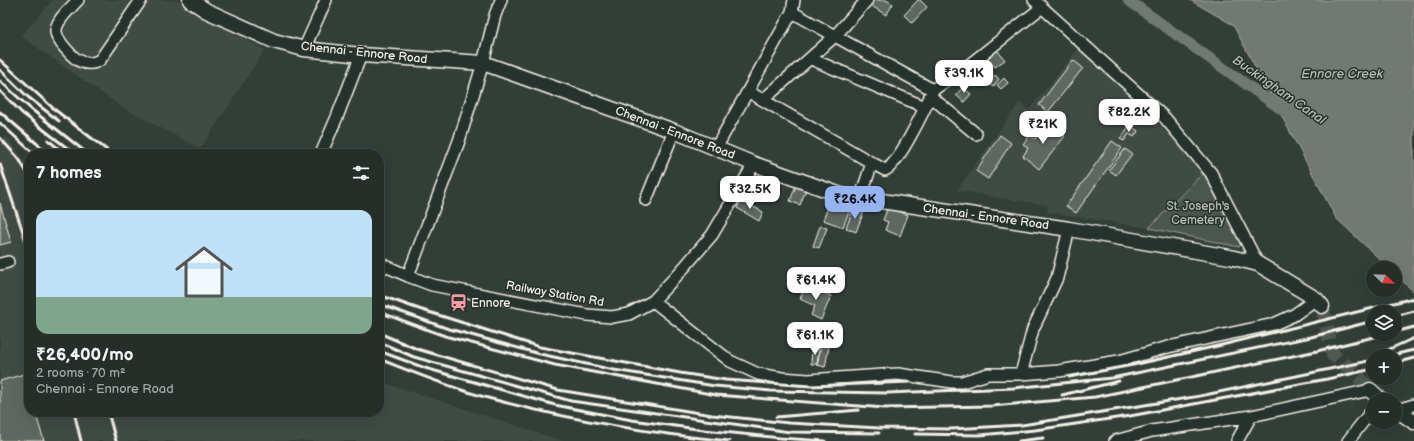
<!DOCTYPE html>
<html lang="en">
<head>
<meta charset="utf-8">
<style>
	:root { --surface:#262e2a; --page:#2e3632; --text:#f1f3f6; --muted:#a4a8a8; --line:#424a47; --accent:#95b2f1 }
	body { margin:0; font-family:"Balsamiq Sans",sans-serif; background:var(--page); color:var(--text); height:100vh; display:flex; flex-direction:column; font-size:15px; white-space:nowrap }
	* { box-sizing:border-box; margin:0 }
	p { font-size:13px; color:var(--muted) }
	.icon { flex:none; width:22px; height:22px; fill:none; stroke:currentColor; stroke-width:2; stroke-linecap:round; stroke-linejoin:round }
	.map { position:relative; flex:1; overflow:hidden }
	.drawer { position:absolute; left:24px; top:149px; width:360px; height:268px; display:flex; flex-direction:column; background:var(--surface); border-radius:16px; box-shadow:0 4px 16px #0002,0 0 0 1px var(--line) }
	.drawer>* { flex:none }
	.needle { width:26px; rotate:113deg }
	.fabs { position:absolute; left:1366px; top:261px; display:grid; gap:8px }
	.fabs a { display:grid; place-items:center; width:36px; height:36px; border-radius:50%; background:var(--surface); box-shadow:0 4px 16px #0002,0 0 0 1px var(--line); font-size:20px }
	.price { position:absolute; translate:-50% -34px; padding:0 9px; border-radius:8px; background:#fff; color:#222; font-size:13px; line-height:26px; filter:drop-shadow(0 1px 2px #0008) }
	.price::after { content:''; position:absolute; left:50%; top:24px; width:12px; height:9px; margin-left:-6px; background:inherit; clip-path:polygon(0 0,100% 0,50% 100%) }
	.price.active { background:var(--accent); color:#111 }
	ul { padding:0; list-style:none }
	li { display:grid; align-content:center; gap:8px; height:212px; padding:0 12px }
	li span { display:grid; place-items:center; height:124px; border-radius:12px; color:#555 }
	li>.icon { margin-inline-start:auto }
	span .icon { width:72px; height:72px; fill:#fffc; stroke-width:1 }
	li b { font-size:17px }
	h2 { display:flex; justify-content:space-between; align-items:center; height:48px; padding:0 12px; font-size:17px }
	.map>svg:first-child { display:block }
	.built { fill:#404b44 }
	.green { fill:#4c564f; stroke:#a0a49c }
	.water { fill:#727972; stroke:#a6a9a1 }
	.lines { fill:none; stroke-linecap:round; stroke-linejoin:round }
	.canal { stroke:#727972; stroke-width:11 }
	.building { fill:#5f6861; stroke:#f4f1e8 }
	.major-tunnel { stroke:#4f5952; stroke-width:14; stroke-dasharray:14 7; stroke-linecap:butt }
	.minor-casing { stroke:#f4f1e8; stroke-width:14 }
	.major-casing { stroke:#f4f1e8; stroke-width:17 }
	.minor { stroke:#26332d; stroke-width:11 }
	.major { stroke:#26332d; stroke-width:14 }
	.rail { stroke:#f4f1e8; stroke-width:3 }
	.labels { text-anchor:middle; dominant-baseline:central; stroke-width:3; stroke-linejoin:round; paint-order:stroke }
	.street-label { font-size:12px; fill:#f4f1e8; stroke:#26332d }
	.park-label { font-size:12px; fill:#b9bbb2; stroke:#26332d }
	.poi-label { font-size:12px; fill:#f4f1e8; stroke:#26332d; text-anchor:start }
	.water-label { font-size:13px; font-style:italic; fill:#babbb3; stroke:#26332d }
</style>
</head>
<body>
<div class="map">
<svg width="1414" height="441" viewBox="0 0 1414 441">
	<rect width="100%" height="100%" fill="#323e38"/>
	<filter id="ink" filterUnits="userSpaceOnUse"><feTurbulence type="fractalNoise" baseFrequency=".025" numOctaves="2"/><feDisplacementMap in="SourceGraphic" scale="8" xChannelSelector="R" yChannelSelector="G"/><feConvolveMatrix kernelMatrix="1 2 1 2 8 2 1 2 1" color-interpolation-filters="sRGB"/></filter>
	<g filter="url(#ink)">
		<path class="built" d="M53 0H176L265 50 200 149 120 106 21 36Z
			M1079 48 1187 151 1200 167 1203 173 1149 228 1047 212 1048 205 999 198 957 190 1019 103 1029 110Z
			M7 136 29 168V412H379V381L563 441H0V139Z"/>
		<path class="green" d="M1203 173 1237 230 1242 242 1239 247 1149 228Z"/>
		<path class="water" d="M1190 0H1414V292L1395 274V268H1389L1336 218 1233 25Z"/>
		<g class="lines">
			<path class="canal" d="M1128 0 1288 114"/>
		</g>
		<path class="building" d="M869 0H886L893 4 886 15 867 3Z
			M918 0H920L927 7 912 23 904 15Z
			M997 50 1005 60 995 67 988 58Z
			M1073 60 1083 68 1048 112 1039 105Z
			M972 73 977 77 971 85 966 81Z
			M995 75 999 79 993 87 988 83Z
			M1004 78 1008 83 1001 89 997 85Z
			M963 87 971 94 964 102 956 95Z
			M1048 122 1065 136 1039 169 1023 156 1028 148 1023 144 1030 135 1035 139Z
			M1130 125 1138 131 1134 137 1129 134 1124 141 1120 139Z
			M1000 135 1011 143 988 179 976 171Z
			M1112 141 1122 148 1076 213 1066 206Z
			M1125 149 1132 154 1116 175 1109 170Z
			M797 183 807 187 800 205 790 201Z
			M832 197 852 204 843 227 823 220Z
			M741 200 763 212 759 221 737 208Z
			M0 203 11 242 0 245Z
			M854 207 864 211 856 232 846 228Z
			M888 207 908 215 900 236 885 230 888 222 883 220Z
			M820 226 827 228 819 248 813 246Z
			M806 285 831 296 821 320 811 315 815 306 800 299Z
			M813 335 819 336 818 347 811 346Z
			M821 346 829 347 825 367 817 365Z
			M812 348H819L817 364H811Z
			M24 374 29 390V412H35L44 441H0V381Z"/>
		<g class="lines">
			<path class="major-tunnel" d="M1322 306 1333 355 1355 373 1370 390"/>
			<defs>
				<path id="minor" d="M78 0C71 8 57 19 56 30 55 39 73 59 82 62 88 64 95 63 100 60L141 0
					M1034 0 1165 118 1211 173 1258 264
					M792 12 835 36 867 0
					M304 49 326 0
					M811 59 925 107
					M749 92 872 163 860 199
					M930 96 976 134
					M763 100 835 36 933 90 969 65 1041 8
					M716 148 792 12 794 0
					M321 154 337 117 361 55
					M872 163 885 170C897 168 927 104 933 90
					M646 200 674 131
					M379 263 408 276 432 285 587 315 612 317 629 314 653 301 681 271 712 235 754 164
					M0 264 8 262
					M408 276 459 141 483 63 495 15 501 0
					M653 301 730 361 758 374 782 378 808 380 898 374 952 382H962L988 374H1021L1059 371 1119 361 1168 347 1274 324 1294 315 1316 299
					M1021 374 1033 329 1057 278 1069 229
					M1397 410 1414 405
					M1115 441 1152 431 1251 416 1370 390
					M1237 441 1251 416
					M1348 441 1373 409"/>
				<path id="major" d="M190 0 207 11 274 41 304 49 361 55 483 63 674 131 754 164 841 195 1069 229 1230 257 1258 264 1316 299 1322 306
					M1370 390 1381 400
					M1395 409 1414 422"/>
			</defs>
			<use href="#minor" class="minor-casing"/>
			<use href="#major" class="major-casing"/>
			<use href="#minor" class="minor"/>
			<use href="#major" class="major"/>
			<path class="rail" d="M0 60 54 109 112 154
				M0 70 28 97 59 121
				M0 81 31 109 88 154
				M0 91 22 113 75 154
				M0 112 49 154
				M0 123 34 154
				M0 138 19 159 29 176
				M48 140 65 154
				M0 164 29 250
				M379 295 419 309 540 347 680 373 726 380 811 386 910 382
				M379 304 446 328 540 354 614 370 715 386 771 391 887 393 1013 388 1112 378 1311 337 1373 321
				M379 312 445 336 555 365 716 395 885 408 992 406 1095 397 1317 351 1386 334
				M1395 316 1414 311
				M1395 332 1414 327
				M379 333 417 349 558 390 712 415 789 423 879 428 952 429 1022 425 1200 396 1373 360
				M379 342 414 357 571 401 790 432 879 433
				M379 351 425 368 555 405 632 420 704 430 780 438 825 441
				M1374 356 1414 338
				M1388 356 1414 350
				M379 359C415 373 451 388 488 398 566 419 647 433 729 441
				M1395 363 1414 358
				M1069 377 1133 365 1222 345 1414 298
				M1062 395 1119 381
				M74 412 81 441
				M108 412 116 441
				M776 417 859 410
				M915 434 980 435 1035 430 1130 416 1327 379 1373 369
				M1019 441 1043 438"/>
		</g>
	</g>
	<defs>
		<symbol id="station-bare" viewBox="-9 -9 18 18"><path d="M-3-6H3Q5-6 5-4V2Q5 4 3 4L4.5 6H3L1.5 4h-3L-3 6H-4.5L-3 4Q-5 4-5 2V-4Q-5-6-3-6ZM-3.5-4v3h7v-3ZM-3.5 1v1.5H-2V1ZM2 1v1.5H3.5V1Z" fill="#ff9aa2" stroke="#26332d" stroke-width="2.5" paint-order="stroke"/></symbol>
	</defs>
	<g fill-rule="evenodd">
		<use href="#station-bare" x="446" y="290" width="25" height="25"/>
	</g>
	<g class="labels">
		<g class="street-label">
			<text transform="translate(364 53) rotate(6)">Chennai - Ennore Road</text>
			<text transform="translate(675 133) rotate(21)">Chennai - Ennore Road</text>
			<text transform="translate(986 217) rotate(8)">Chennai - Ennore Road</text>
			<text transform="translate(555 294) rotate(10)">Railway Station Rd</text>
		</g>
		<g class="park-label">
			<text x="1198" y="206">St. Joseph's<tspan x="1198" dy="14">Cemetery</tspan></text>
		</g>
		<g class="poi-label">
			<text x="471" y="303">Ennore</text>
		</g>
		<g class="water-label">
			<text x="1342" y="74">Ennore Creek</text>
			<text transform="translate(1279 90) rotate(35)">Buckingham Canal</text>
		</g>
	</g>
</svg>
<div class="fabs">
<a><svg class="needle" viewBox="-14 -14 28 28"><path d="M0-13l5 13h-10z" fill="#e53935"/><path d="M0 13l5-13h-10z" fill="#a4a8a8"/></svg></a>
<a><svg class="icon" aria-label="layers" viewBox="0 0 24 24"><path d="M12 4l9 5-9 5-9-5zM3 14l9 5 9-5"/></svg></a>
<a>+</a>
<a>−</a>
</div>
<b class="price" style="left:964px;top:94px">₹39.1K</b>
<b class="price" style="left:1129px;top:133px">₹82.2K</b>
<b class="price" style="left:1043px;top:145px">₹21K</b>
<b class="price" style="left:750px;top:210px">₹32.5K</b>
<b class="price active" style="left:855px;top:220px">₹26.4K</b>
<b class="price" style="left:816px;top:301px">₹61.4K</b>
<b class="price" style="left:815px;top:356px">₹61.1K</b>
<section class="drawer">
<h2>7 homes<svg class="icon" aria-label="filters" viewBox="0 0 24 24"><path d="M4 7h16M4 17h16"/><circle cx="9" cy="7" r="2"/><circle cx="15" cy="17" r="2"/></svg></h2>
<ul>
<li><span style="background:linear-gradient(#bfe0f5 70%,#7fa58c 0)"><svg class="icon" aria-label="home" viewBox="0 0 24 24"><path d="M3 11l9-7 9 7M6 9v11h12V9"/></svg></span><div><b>₹26,400/mo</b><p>2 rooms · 70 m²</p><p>Chennai - Ennore Road</p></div></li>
</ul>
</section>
</div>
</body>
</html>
